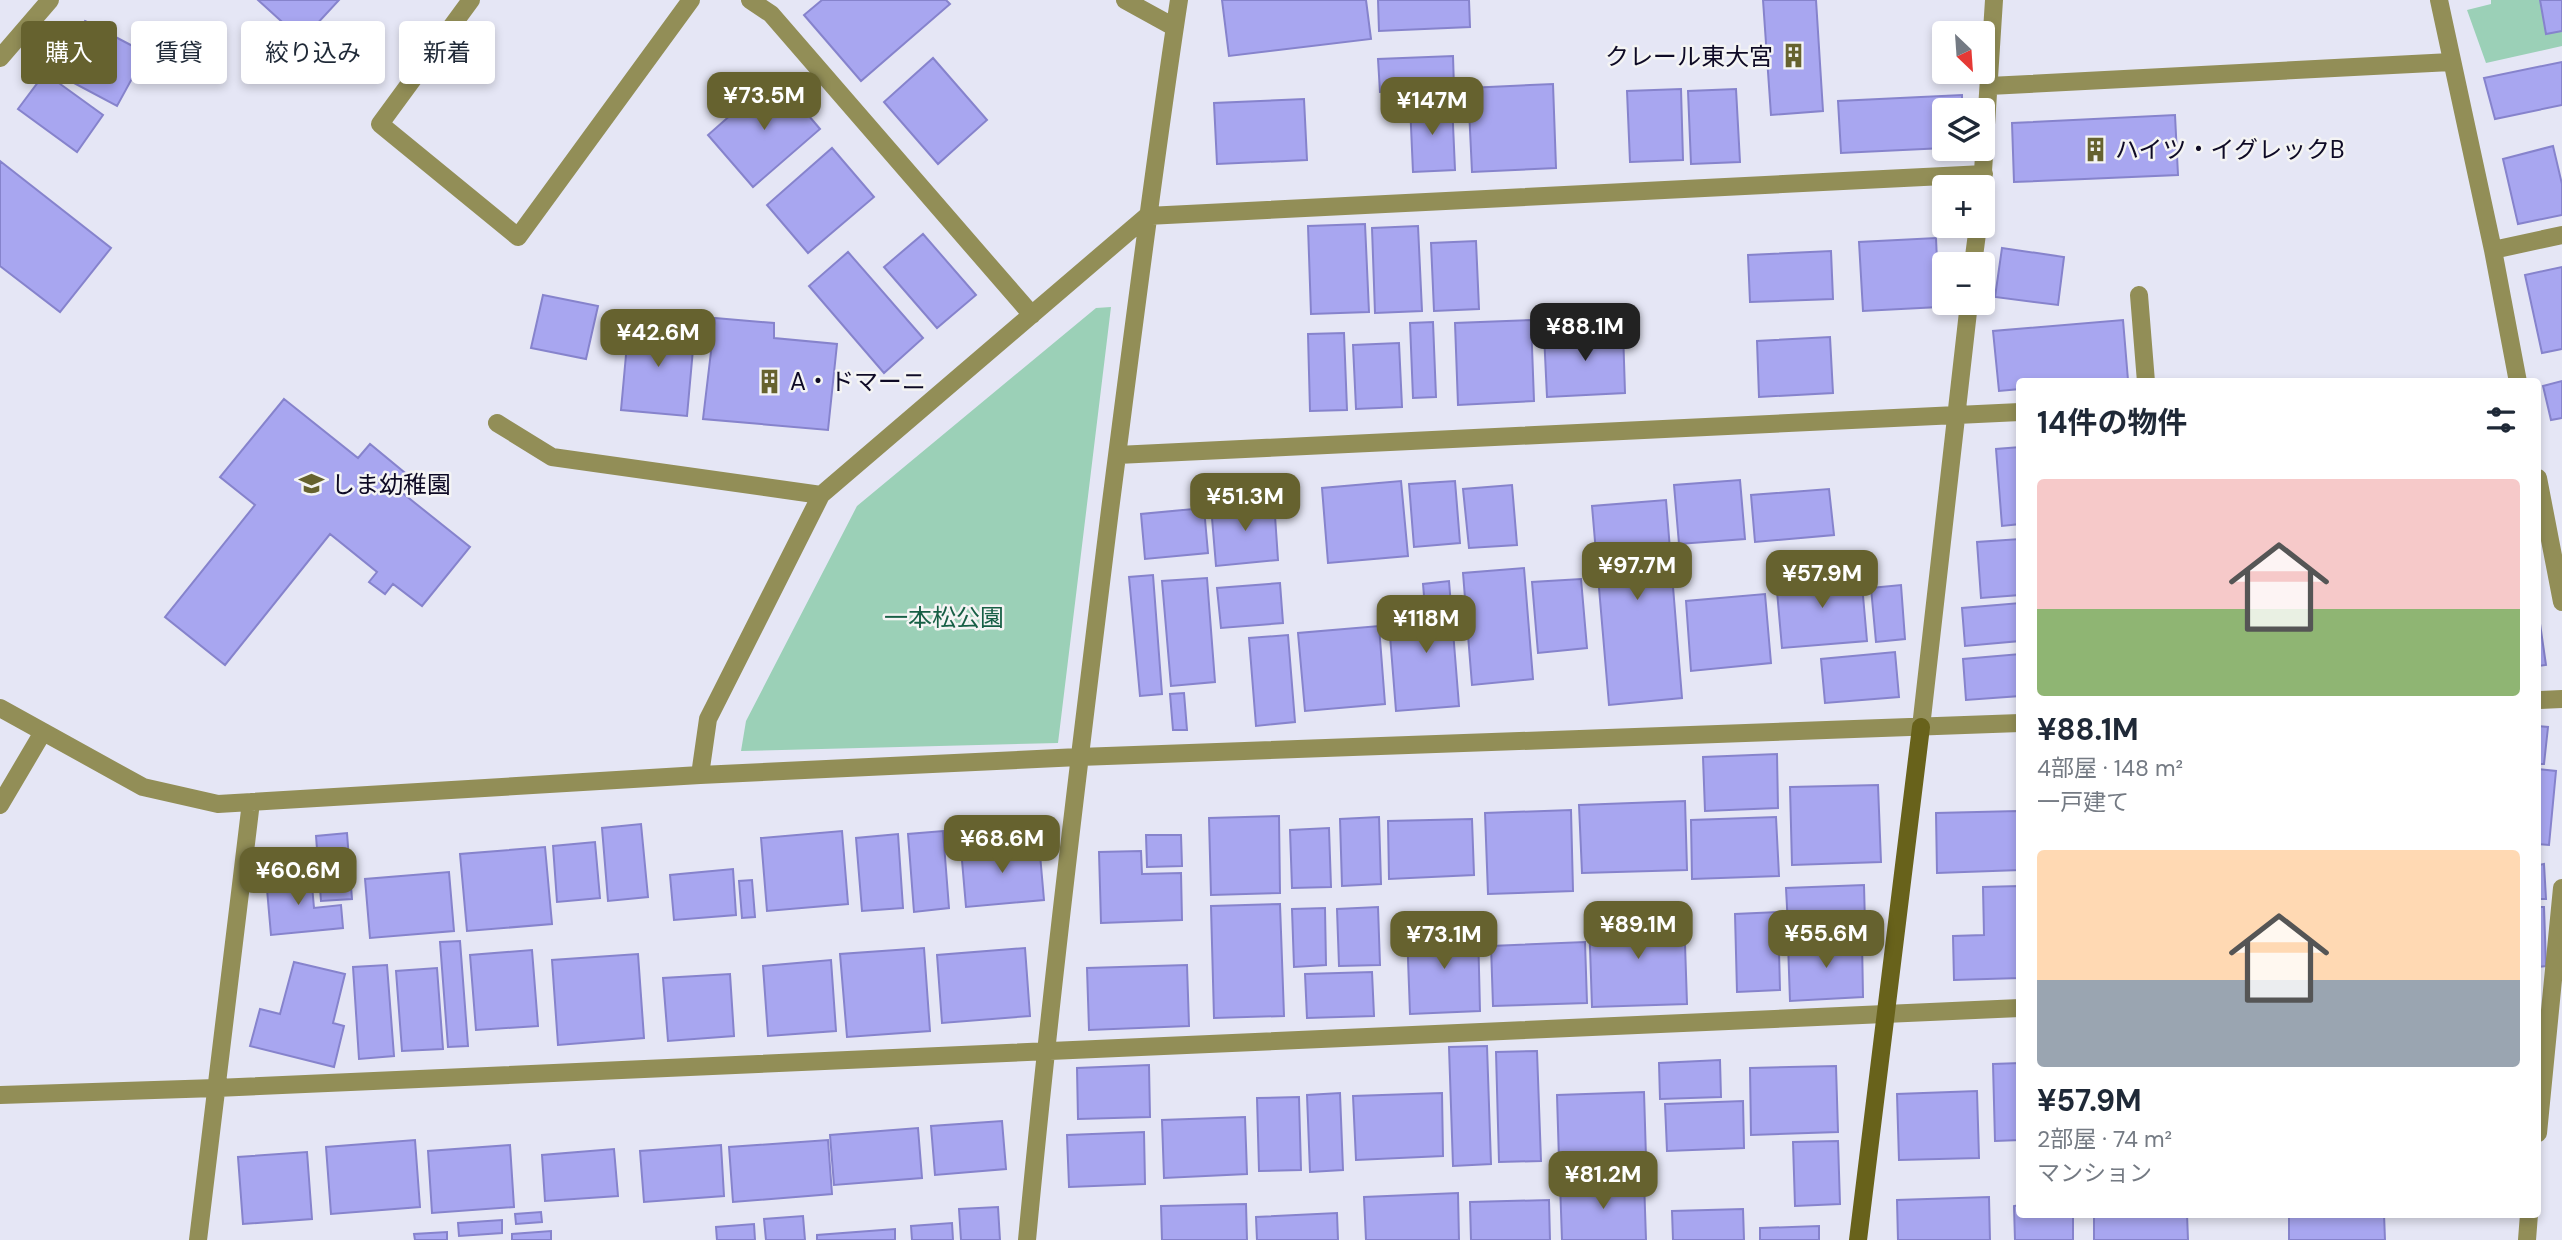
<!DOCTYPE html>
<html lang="ja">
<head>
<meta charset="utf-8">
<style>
	:root { --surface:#fff; --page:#f6f6f7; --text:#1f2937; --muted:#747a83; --accent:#66622f }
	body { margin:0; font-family:"DM Sans","Noto Sans JP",sans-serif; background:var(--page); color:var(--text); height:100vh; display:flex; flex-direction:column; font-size:26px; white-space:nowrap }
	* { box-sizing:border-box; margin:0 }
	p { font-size:23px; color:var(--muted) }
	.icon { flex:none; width:38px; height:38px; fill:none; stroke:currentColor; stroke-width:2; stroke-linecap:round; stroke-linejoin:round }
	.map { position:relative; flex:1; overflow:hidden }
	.side { position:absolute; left:2016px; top:378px; width:525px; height:840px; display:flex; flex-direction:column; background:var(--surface); border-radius:7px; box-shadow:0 4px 10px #0003 }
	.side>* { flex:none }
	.hud { position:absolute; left:21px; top:21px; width:665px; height:63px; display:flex; gap:14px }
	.needle { width:46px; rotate:155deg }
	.controls { position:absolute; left:1932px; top:21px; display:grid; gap:14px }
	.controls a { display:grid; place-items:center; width:63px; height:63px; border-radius:7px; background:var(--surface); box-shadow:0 4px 10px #0003; font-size:35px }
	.price { position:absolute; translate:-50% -60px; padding:0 16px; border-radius:14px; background:var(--accent); color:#fff; font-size:23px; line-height:46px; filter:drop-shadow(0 2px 4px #0008) }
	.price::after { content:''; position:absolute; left:50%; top:42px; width:21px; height:16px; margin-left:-10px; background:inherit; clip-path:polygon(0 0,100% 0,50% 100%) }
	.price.selected { background:#222; color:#fff }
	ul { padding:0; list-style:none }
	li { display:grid; align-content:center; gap:14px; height:371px; padding:0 21px }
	li span { display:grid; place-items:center; height:217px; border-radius:7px; color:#555 }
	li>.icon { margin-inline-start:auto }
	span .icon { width:126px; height:126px; fill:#fffc; stroke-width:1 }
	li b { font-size:30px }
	h2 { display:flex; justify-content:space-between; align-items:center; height:84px; padding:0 21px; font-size:30px }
	.tag { padding:0 24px; border-radius:7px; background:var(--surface); box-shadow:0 4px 10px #0003; font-size:24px; line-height:63px }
	.tag.selected { background:var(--accent); color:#fff }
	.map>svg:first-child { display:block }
	.green { fill:#9bd0b7 }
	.building { fill:#a8a6f0; stroke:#8683cc; stroke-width:2 }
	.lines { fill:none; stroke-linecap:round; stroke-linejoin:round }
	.lane { stroke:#928e57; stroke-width:18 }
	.street { stroke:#928e57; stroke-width:18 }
	.secondary { stroke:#68621b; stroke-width:18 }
	.labels { text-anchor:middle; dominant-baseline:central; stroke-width:5; stroke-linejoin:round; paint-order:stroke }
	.poi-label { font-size:24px; fill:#0e0a25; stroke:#f4f4f4; text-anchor:start }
	.park-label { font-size:24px; fill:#175f45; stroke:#f4f4f4 }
</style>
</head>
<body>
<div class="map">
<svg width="2562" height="1240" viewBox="0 0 2562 1240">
	<rect width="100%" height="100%" fill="#e5e6f5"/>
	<path class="green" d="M2491 0H2562V46L2486 63 2467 10 2491 4Z
		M1111 307 1058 743 741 751 746 721 857 506 1096 308Z"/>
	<path class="building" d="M258 0H339L302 40Z
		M822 0H946L950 4 861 81 804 15Z
		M1222 0H1366L1371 39 1229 56Z
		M1378 0H1469L1470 27 1379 31Z
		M1763 0H1816L1823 111 1771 115Z
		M2540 0H2562V31L2546 34Z
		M85 21 146 53 117 106 57 74Z
		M1453 56 1454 88 1380 92 1378 59Z
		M933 58 987 120 938 164 884 102Z
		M2562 62V105L2495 119 2484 78Z
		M45 73 103 115 77 152 18 109Z
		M775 76 820 129 753 187 708 135Z
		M1553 84 1556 168 1472 172 1468 88Z
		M1681 89 1683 160 1630 162 1627 91Z
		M1736 89 1740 162 1691 164 1688 91Z
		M1962 95V110H1944V148L1841 153 1838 101Z
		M1304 99 1307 160 1217 164 1214 103Z
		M1452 102 1455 170 1413 172 1410 104Z
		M2175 115 2178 175 2014 182 2012 123Z
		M2553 146 2562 184V215L2518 224 2503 159Z
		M832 148 874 197 808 253 767 205Z
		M0 161 111 248 60 312 0 266Z
		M1365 224 1369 312 1311 314 1308 226Z
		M1418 226 1422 311 1375 313 1372 228Z
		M923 234 976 295 937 328 884 267Z
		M1936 238 1939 307 1863 311 1859 242Z
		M1476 241 1479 309 1434 311 1431 243Z
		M2002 248 2064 257 2058 305 1995 297Z
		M1831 251 1833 299 1750 302 1748 255Z
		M848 252 923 338 884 373 809 286Z
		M2562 267V349L2542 353 2525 275Z
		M543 295 598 306 586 359 531 348Z
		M715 318 774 323V338L837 344 828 430 703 419Z
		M1531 320 1534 401 1458 405 1455 323Z
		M2123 320 2128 380 2020 382V389L1999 391 1993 331Z
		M629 322 695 327 687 416 621 410Z
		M1433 322 1436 397 1413 398 1410 323Z
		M1623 330 1625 393 1547 397 1544 334Z
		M1344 333 1347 410 1310 411 1308 334Z
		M1830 337 1833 393 1759 397 1757 341Z
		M1399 343 1402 407 1356 409 1353 345Z
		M2562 381V418L2551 420 2543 386Z
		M284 399 358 458 370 444 410 477 400 491 470 547 422 606 393 584 385 594 369 582 377 572 330 534 225 665 165 617 255 505 220 477Z
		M2020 447V524L2002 526 1996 449Z
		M1740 480 1745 539 1679 544 1674 485Z
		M1401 481 1408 556 1328 563 1322 488Z
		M1455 481 1460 543 1414 547 1409 484Z
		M1512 485 1517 545 1469 548 1463 489Z
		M1829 489 1834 535 1755 542 1751 495Z
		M1666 500 1682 698 1609 705 1592 506Z
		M1274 501 1278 560 1216 566 1211 506Z
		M1204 508 1208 553 1145 559 1141 514Z
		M2020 539V595L1981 598 1977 542Z
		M1524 568 1533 679 1472 685 1463 573Z
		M1861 573 1867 641 1782 648 1776 580Z
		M1153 575 1162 694 1140 696 1129 577Z
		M1207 578 1215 682 1171 686 1162 581Z
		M1581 579 1587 648 1538 653 1532 582Z
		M1449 581 1459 706 1396 711 1389 623 1426 620 1423 584Z
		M1280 583 1283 623 1221 628 1217 588Z
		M1901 585 1905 639 1876 642 1871 588Z
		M1765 594 1771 663 1691 671 1686 601Z
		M2020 603V641L1965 646 1962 608Z
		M2538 610 2546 665 2538 666Z
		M1379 626 1385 704 1305 711 1298 633Z
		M1288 635 1295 722 1256 726 1249 638Z
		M1895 652 1899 697 1825 703 1821 659Z
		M2020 654V696L1966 700 1963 659Z
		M1184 693 1187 730H1173L1170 694Z
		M2538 726 2548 727 2544 764H2538Z
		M1777 754 1778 808 1705 811 1703 757Z
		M2538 769 2556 771 2549 845 2538 844Z
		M1878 785 1881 862 1792 865 1790 787Z
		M1685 801 1687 870 1582 873 1579 805Z
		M1571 810 1573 891 1488 894 1485 813Z
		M2018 811 2020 870 1937 873 1936 813Z
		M1279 816 1280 893 1211 895 1209 818Z
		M1379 817 1381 884 1342 886 1340 819Z
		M1776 817 1779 876 1692 879 1691 820Z
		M1472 819 1474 875 1389 879 1388 821Z
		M641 824 648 897 608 901 602 828Z
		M1329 828 1331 887 1292 888 1290 830Z
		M842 831 848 904 767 911 761 838Z
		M943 831 949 908 914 912 908 834Z
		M347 833 352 899 321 901 316 836Z
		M898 834 903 908 862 911 856 838Z
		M1146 835H1181L1182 866 1147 867Z
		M595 842 600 898 557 902 553 846Z
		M1039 843 1044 900 966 907 961 849Z
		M545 847 552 924 467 931 460 854Z
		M1141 851 1142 874 1181 873 1182 920 1101 923 1099 852Z
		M2544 864 2546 899H2538V865Z
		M733 869 736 915 674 920 670 875Z
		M449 872 454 931 370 938 365 879Z
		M311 874 314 908 341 905 343 928 271 935 266 878Z
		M752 880 755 917 742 918 739 881Z
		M1864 885 1865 924 1788 926 1786 888Z
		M2018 886 2020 978 1954 980 1953 936 1984 935 1983 887Z
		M1280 904 1284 1016 1214 1018 1211 906Z
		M1378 907 1380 965 1339 966 1337 909Z
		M2538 907H2544L2546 966 2538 967Z
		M1325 908 1326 965 1294 967 1292 909Z
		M1778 912 1780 990 1737 992 1735 914Z
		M1684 914 1687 1004 1592 1007 1589 918Z
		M1478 929 1480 1011 1410 1014 1407 931Z
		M1862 940 1863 997 1790 1001 1788 943Z
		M460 941 468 1046 448 1047 440 942Z
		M1585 942 1587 1003 1493 1006 1491 946Z
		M924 948 930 1031 847 1037 840 954Z
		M1025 948 1030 1016 942 1023 937 955Z
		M532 950 538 1026 476 1030 470 955Z
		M638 954 644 1038 558 1045 552 960Z
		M831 960 836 1031 768 1036 763 966Z
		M294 962 345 974 333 1023 344 1026 334 1067 250 1046 260 1009 280 1014Z
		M387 965 394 1056 359 1059 353 967Z
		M1187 965 1189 1026 1089 1030 1087 968Z
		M437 968 443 1049 402 1051 396 971Z
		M1372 972 1374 1016 1307 1018 1305 974Z
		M730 974 734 1036 668 1041 663 978Z
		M1487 1046 1491 1164 1453 1166 1449 1047Z
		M1537 1051 1541 1161 1499 1162 1496 1052Z
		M1720 1060 1721 1097 1660 1099 1659 1063Z
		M2020 1063V1140L1995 1141 1993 1064Z
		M1149 1065 1150 1117 1078 1119 1077 1068Z
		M1836 1066 1838 1132 1751 1135 1750 1068Z
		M1977 1091 1979 1158 1899 1160 1897 1094Z
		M1644 1092 1646 1158 1559 1160 1557 1095Z
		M1340 1093 1343 1170 1310 1172 1307 1095Z
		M1442 1093 1443 1156 1356 1160 1353 1096Z
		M1299 1097 1301 1170 1259 1171 1257 1098Z
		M1743 1101 1744 1148 1667 1151 1665 1104Z
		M1245 1117 1247 1174 1164 1178 1162 1120Z
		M1002 1121 1006 1169 935 1175 931 1126Z
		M918 1128 922 1178 834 1185 830 1135Z
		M1144 1132 1145 1184 1069 1187 1067 1135Z
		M415 1140 420 1207 331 1214 326 1147Z
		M828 1140 832 1194 733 1202 729 1147Z
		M1838 1141 1840 1204 1795 1206 1793 1142Z
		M510 1145 514 1207 432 1213 428 1151Z
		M721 1145 724 1196 644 1202 640 1151Z
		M614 1149 618 1196 545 1201 542 1155Z
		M307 1152 312 1219 243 1224 238 1157Z
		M1644 1180 1646 1240H1562L1560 1183Z
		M1458 1193 1459 1240H1366L1364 1197Z
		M1989 1197 1990 1240H1898L1897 1200Z
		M1549 1200 1550 1240H1471L1470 1202Z
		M1246 1204 1247 1240H1162L1161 1206Z
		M2020 1205V1214H2073V1240H2015L2014 1206Z
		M998 1207 1000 1240H961L959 1209Z
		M1743 1209 1744 1240H1673L1672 1211Z
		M541 1212 542 1222 516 1224 515 1214Z
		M1337 1213 1338 1240H1257L1256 1217Z
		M2094 1214H2187L2188 1240H2094Z
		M2289 1214H2384L2385 1240H2289Z
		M803 1216 805 1240H766L764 1219Z
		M502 1220V1233L459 1236 458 1223Z
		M952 1223 953 1240H912L911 1226Z
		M754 1224 755 1240H717L716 1227Z
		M1819 1226V1240H1760V1228Z
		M895 1229V1240H817V1235Z
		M551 1231V1240H512V1234Z
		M447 1232V1240H415L414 1234Z"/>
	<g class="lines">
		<path class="lane" d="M0 58 50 0"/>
		<path class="street" d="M471 0 380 124 518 237 691 0
			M750 0 771 14 1032 315
			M1125 0 1174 27
			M2439 0 2493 250 2518 382
			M1989 86 2451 62
			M1982 187 1994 0
			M2493 250 2562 235
			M1973 264 1978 226
			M2139 295 2146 382
			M497 423 552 457 821 495
			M1117 455 2020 412
			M2538 478 2562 602
			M2538 700 2562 699
			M0 708 143 787 218 804 700 775 1079 757 2020 723
			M1921 727 1969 303
			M700 775 708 719 821 495 1147 216 1984 174
			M0 805 43 732
			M0 1095 216 1088 2020 1008
			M2538 1133 2562 888
			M198 1240 251 802
			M1027 1240C1050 996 1080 753 1110 510 1132 340 1153 170 1179 0
			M2527 1240 2529 1214"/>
		<path class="secondary" d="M1858 1240 1921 727"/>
	</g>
	<defs>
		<symbol id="building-bare" viewBox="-9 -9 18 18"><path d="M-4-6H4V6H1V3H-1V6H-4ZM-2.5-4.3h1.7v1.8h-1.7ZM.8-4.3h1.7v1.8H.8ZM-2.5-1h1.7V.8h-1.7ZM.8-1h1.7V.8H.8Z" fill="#66622f" stroke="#f4f4f4" stroke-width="2.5" paint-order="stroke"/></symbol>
		<symbol id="school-bare" viewBox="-9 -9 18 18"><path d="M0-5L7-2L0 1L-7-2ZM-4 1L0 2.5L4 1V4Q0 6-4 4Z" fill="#66622f" stroke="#f4f4f4" stroke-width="2.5" paint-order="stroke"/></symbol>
	</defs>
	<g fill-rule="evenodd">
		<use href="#building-bare" x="1776" y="38" width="35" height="35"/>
		<use href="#building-bare" x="2078" y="132" width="35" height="35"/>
		<use href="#building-bare" x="752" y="364" width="35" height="35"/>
		<use href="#school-bare" x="294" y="466" width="35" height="35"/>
	</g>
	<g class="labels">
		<g class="poi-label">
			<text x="1773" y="56" text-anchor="end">クレール東大宮</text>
			<text x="2115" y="149">ハイツ・イグレックB</text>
			<text x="790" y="381">A・ドマーニ</text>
			<text x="331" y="484">しま幼稚園</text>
		</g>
		<g class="park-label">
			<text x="944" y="617">一本松公園</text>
		</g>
	</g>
</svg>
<div class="controls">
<a><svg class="needle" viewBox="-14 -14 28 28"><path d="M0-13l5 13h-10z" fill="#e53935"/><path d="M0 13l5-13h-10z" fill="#747a83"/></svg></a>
<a><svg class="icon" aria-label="layers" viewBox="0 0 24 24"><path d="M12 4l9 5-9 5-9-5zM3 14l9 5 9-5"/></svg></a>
<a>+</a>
<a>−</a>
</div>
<b class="price" style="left:764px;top:132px">¥73.5M</b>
<b class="price" style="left:1432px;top:137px">¥147M</b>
<b class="price selected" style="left:1585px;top:363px">¥88.1M</b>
<b class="price" style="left:658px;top:369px">¥42.6M</b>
<b class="price" style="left:1245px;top:533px">¥51.3M</b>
<b class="price" style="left:1637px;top:602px">¥97.7M</b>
<b class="price" style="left:1822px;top:610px">¥57.9M</b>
<b class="price" style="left:1426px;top:655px">¥118M</b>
<b class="price" style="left:1002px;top:875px">¥68.6M</b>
<b class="price" style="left:298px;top:907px">¥60.6M</b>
<b class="price" style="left:1638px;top:961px">¥89.1M</b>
<b class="price" style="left:1826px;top:970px">¥55.6M</b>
<b class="price" style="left:1444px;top:971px">¥73.1M</b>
<b class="price" style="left:1603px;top:1211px">¥81.2M</b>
<div class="hud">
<a class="tag selected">購入</a>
<a class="tag">賃貸</a>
<a class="tag">絞り込み</a>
<a class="tag">新着</a>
</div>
<section class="side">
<h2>14件の物件<svg class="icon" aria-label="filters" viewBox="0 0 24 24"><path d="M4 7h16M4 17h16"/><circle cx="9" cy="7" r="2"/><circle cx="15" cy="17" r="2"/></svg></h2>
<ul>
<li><span style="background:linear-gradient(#f6c9c9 60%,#8fb573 0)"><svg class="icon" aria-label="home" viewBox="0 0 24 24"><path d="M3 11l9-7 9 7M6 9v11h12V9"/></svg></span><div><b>¥88.1M</b><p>4部屋 · 148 m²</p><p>一戸建て</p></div></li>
<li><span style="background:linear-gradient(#ffd9b3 60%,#9aa5b1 0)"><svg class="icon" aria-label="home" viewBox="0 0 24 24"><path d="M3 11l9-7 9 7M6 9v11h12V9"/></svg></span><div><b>¥57.9M</b><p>2部屋 · 74 m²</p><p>マンション</p></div></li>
</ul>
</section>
</div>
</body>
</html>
